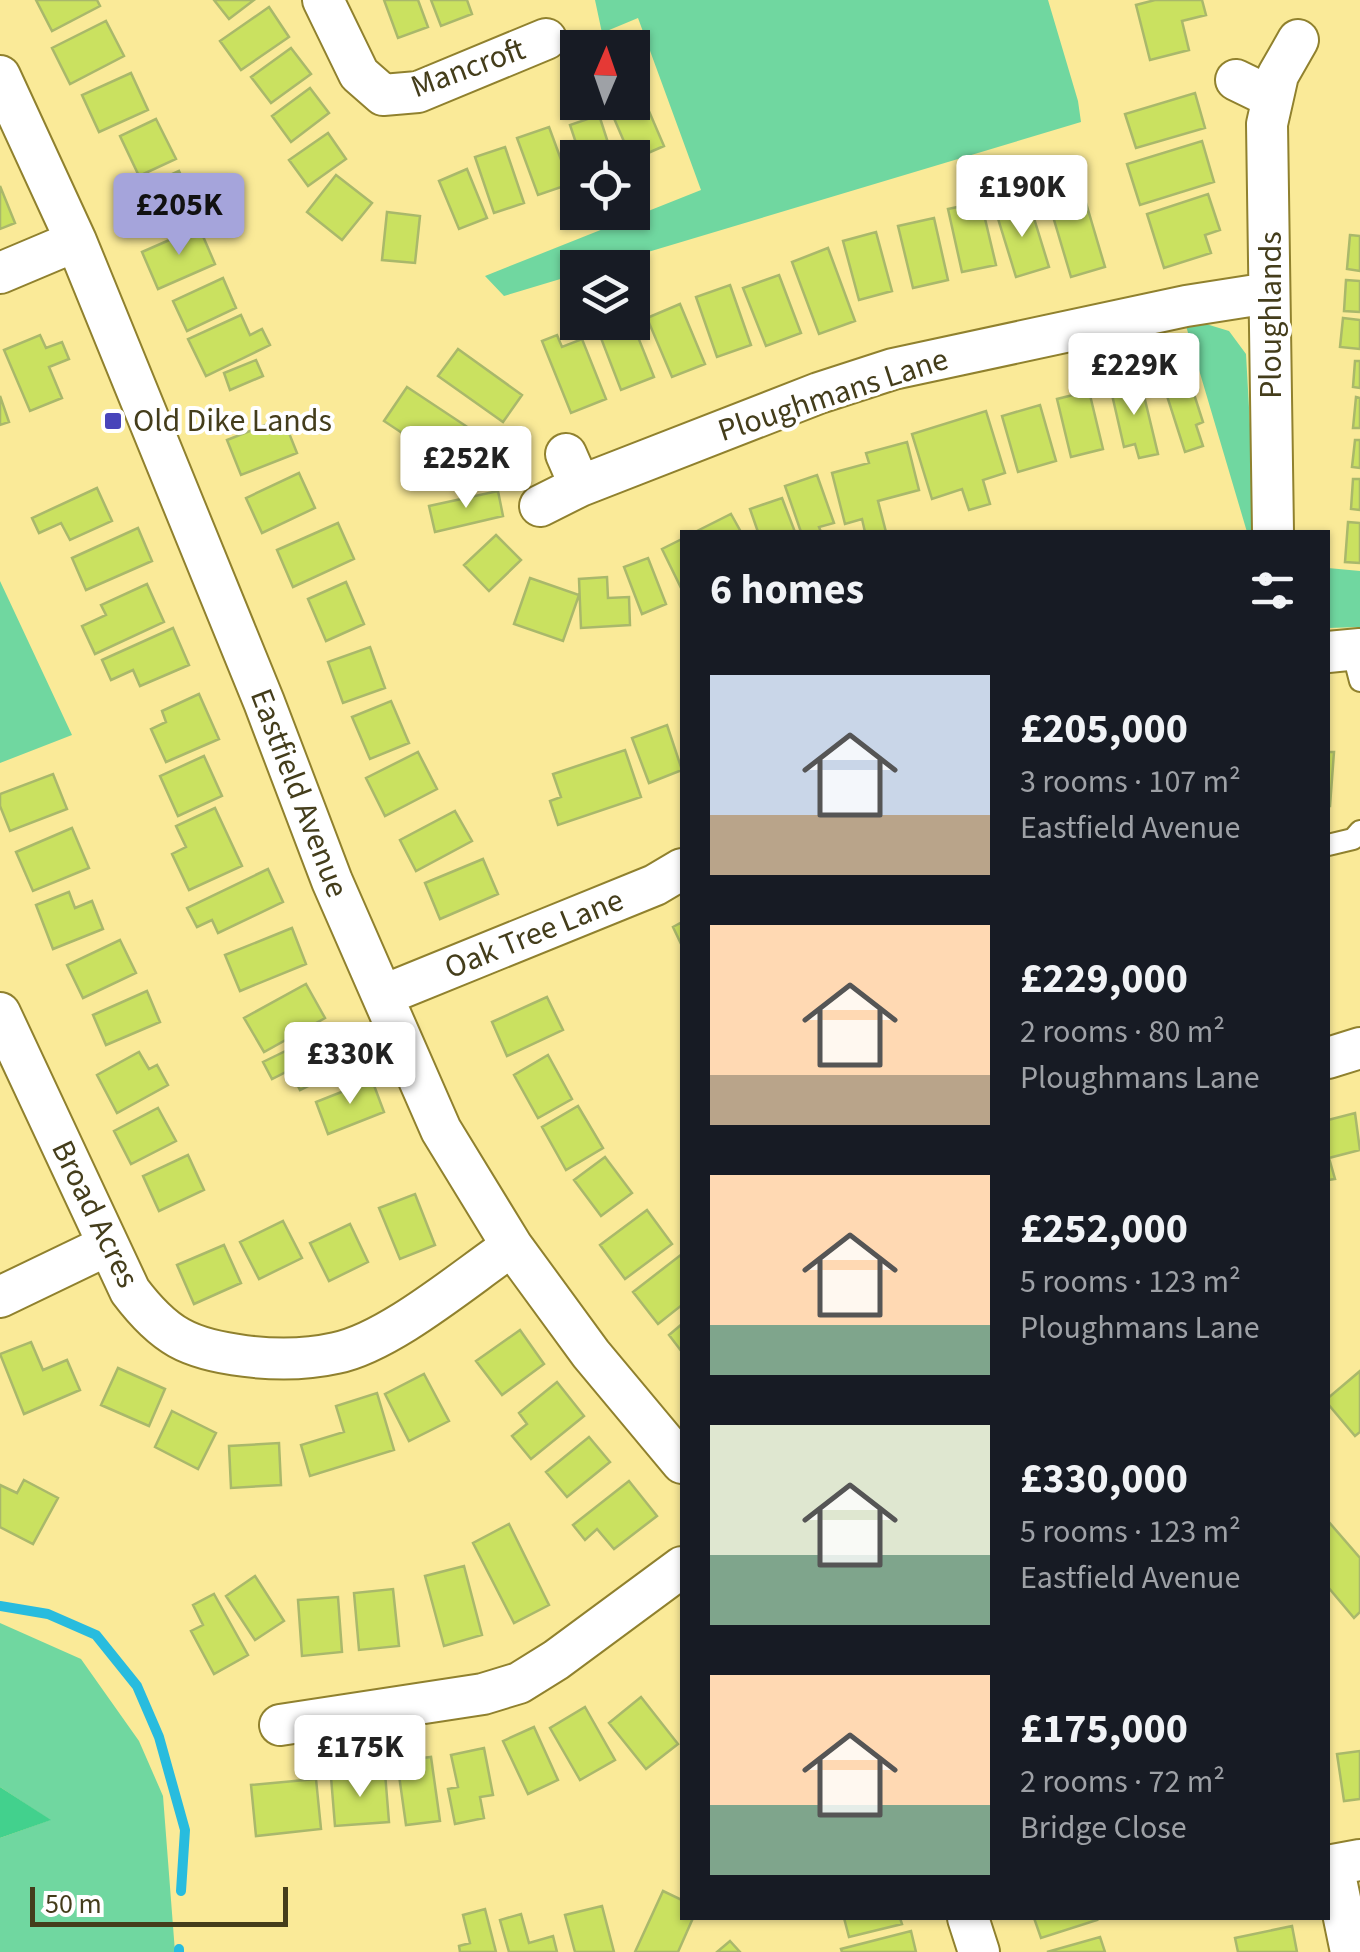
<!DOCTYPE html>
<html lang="en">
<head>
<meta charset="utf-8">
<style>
	:root { --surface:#171b24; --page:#20242c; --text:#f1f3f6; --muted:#9ea1a6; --accent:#a5a4db }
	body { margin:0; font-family:"Source Sans 3",sans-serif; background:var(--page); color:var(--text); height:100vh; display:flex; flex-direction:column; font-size:38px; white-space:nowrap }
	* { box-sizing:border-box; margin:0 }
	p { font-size:32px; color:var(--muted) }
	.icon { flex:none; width:55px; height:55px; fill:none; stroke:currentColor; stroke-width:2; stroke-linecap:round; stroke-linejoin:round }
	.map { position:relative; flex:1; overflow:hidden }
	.details { position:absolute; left:680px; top:530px; width:650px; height:1390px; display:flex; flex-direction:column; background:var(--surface); border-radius:0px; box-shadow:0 2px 8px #0004 }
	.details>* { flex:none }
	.needle { width:65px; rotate:2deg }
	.controls { position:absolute; left:560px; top:30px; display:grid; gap:20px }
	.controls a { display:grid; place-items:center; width:90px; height:90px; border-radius:0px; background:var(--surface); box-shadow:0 2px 8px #0004; font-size:50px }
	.scale { position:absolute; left:30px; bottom:25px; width:258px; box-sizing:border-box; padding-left:10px; border:5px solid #443d1b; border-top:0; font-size:28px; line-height:35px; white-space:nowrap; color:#443d1b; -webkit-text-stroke:8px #fff; paint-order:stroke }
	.price { position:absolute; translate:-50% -85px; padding:0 22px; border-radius:10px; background:#fff; color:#222; font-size:32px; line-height:65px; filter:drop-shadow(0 2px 5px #0008) }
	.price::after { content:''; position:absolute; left:50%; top:60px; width:30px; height:22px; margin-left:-15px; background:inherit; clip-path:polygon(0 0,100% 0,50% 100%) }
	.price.active { background:var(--accent); color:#111 }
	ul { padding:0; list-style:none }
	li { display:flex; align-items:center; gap:30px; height:250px; padding:0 30px }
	li span { display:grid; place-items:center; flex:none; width:280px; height:200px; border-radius:0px; color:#555 }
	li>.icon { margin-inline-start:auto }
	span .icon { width:120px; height:120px; fill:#fffc; stroke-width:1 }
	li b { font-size:42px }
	h2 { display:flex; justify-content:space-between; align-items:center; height:120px; padding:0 30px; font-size:42px }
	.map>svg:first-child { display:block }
	.green { fill:#70d7a0 }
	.forest { fill:#42d18d }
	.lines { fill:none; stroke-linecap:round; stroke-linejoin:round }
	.stream { stroke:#28bcde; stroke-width:10 }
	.building { fill:#cae160; stroke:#a9b86b; stroke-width:2.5 }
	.lane-casing { stroke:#90812e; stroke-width:24 }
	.street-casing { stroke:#90812e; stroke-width:44 }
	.lane { stroke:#fff; stroke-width:20 }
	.street { stroke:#fff; stroke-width:40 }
	.poi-dot { fill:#4844ba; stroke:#fff; stroke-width:4 }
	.labels { text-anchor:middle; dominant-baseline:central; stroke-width:8; stroke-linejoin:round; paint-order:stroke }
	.street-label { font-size:32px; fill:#443d1b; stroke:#fff }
	.poi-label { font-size:32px; fill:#443d1b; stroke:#fff; text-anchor:start }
</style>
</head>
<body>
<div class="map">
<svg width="1360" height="1952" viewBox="0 0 1360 1952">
	<rect width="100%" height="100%" fill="#faea98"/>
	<path class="green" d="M595 0H1048L1078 101 1081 122 598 267 578 268 577 274 504 296 485 276 701 190 638 18 602 33Z
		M1206 324 1229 331 1246 354 1256 532H1247L1186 326Z
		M1328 568 1360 571V627L1328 628Z
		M0 581 72 735 0 763Z
		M0 1623 81 1659 139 1741 163 1796 175 1952H0V1838L50 1820 0 1787Z"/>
	<path class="forest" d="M0 1787 51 1820 0 1838Z"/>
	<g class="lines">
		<path class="stream" d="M0 1606 48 1614 96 1635 137 1686 159 1737 185 1830 181 1891
			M179 1949V1952"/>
	</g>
	<path class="building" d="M36 0H97L100 6 52 31Z
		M214 0H254L229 19Z
		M384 0H418L428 27 398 38Z
		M431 0H467L472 14 441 26Z
		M1155 0H1202L1206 15 1182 21 1189 50 1150 60 1136 5Z
		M269 7 289 37 241 70 220 41Z
		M106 21 124 56 70 84 52 48Z
		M291 48 311 74 271 103 251 77Z
		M131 73 148 110 99 132 82 95Z
		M310 88 329 113 291 142 272 116Z
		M1195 93 1205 128 1136 148 1125 114Z
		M642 95 664 146 632 160 610 109 632 102Z
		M599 115 613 158H581L570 125Z
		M156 119 176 159 139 176 120 136Z
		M549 127 570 184 538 195 517 138Z
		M328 133 346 159 308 186 289 160Z
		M1202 141 1214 182 1140 205 1127 164Z
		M505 147 524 203 494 213 475 157Z
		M467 169 487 218 459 229 439 181Z
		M179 171 198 212 163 228 143 187Z
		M336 175 372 203 342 240 307 212Z
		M0 186 15 223 0 229Z
		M1208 194 1220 230 1205 235 1211 253 1164 268 1147 214Z
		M981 202 996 265 962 272 948 209Z
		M1029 202 1049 267 1016 277 996 212Z
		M1086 203 1105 267 1071 277 1052 213Z
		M387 212 420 216 415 263 382 260Z
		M934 218 948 280 913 288 898 226Z
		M199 227 215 264 158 289 142 252Z
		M876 232 892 291 859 300 843 241Z
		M1350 235 1360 236V271L1347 269Z
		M828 248 855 321 819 334 792 262Z
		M779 275 801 333 766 346 743 288Z
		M223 278 236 308 187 331 173 301Z
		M1346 280 1360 281V312L1344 311Z
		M730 285 751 345 717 357 696 297Z
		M680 304 705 364 672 377 647 318Z
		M241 315 250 335 262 329 270 345 206 376 188 339Z
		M1343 318 1360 320V349L1340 347Z
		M626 322H632L654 377 621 390 599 333Z
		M40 335 46 348 62 342 69 359 49 367 62 398 30 411 4 350Z
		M557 335 562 347 582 339 606 399 571 413 542 341Z
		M458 349 522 395 503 422 438 376Z
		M256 360 263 376 230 390 224 373Z
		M1355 361H1360V388L1353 387Z
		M1184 363 1203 422 1196 425 1203 446 1185 452 1159 371Z
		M1140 379 1158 454 1139 458 1135 444 1124 447 1110 386Z
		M407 387 481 436 458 470 384 421Z
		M1089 391 1103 449 1071 457 1057 399Z
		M0 396 9 422 0 425Z
		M1356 397 1360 398V428H1353Z
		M1040 405 1056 461 1018 472 1002 416Z
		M986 411 1005 473 983 480 990 504 969 510 962 489 932 499 912 434Z
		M283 418 297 453 241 475 227 440Z
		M1355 440H1360V468L1352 467Z
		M907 442 919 490 878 501 886 532H865L862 519 845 524 832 473 869 463 866 453Z
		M299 473 315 508 262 533 246 498Z
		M817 475 834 523 819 527 821 532H801L785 486Z
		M1353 479H1360V510L1351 509Z
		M97 488 112 521 70 540 61 523 39 533 32 518Z
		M498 491 503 516 435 532 429 506Z
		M782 498 795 532H758L750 509Z
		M731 514 741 532H695Z
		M1348 522 1360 523V563L1345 562Z
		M338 523 354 559 293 587 277 550Z
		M138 528 152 561 86 590 72 558Z
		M496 535 521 560 489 591 464 565Z
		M682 539V590L662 549Z
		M648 558 666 604 642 614 624 567Z
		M607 577 608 598 629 597 630 625 581 628 579 579Z
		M530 578 579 595 563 641 514 624Z
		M346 582 364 624 326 641 308 599Z
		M147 584 164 622 95 654 82 626 106 615 101 605Z
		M173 628 189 665 140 686 133 670 111 680 102 660Z
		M370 647 385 688 343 703 328 662Z
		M199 694 219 739 166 762 151 729 166 722 162 711Z
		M391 701 409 743 370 759 352 717Z
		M667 725 682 770 649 783 632 738Z
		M625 750 641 797 558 825 550 801 561 797 553 774Z
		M418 752 437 789 385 816 366 778Z
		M1328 752H1334L1330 806H1328Z
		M204 756 222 796 178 816 160 776Z
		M53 774 67 809 10 831 0 806V794Z
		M215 808 242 866 189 890 172 854 186 847 176 826Z
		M455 811 472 841 416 871 400 840Z
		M72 828 89 868 33 891 16 852Z
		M483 859 498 894 440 919 425 883Z
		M268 869 283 902 218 933 212 920 197 927 187 908Z
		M69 892 75 908 92 901 103 929 53 949 36 905Z
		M682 922V946L673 927Z
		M292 928 306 964 240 991 225 955Z
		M120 940 136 973 83 998 67 965Z
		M306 984 325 1018 264 1052 244 1018Z
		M147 991 160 1022 106 1045 93 1015Z
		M547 997 563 1030 507 1056 492 1022Z
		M335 1027 353 1064 300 1090 290 1070 272 1079 263 1062Z
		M139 1052 149 1069 157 1065 168 1085 117 1113 97 1075Z
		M548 1055 572 1099 538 1118 514 1075Z
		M372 1080 384 1112 328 1134 316 1102Z
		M578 1106 603 1148 566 1170 542 1127Z
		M158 1108 176 1141 131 1164 114 1131Z
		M1355 1113 1360 1150 1329 1158 1335 1179 1328 1180V1120Z
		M188 1155 204 1190 159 1211 143 1176Z
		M605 1157 632 1193 601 1216 574 1180Z
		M415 1194 435 1245 400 1259 379 1208Z
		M647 1210 672 1244 625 1279 600 1245Z
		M283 1221 302 1258 259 1279 240 1242Z
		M350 1224 368 1262 329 1281 310 1243Z
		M224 1245 241 1283 194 1304 177 1265Z
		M682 1254V1305L658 1324 633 1292Z
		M682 1324V1352L669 1335Z
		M520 1330 544 1364 502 1395 476 1361Z
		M31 1342 43 1370 67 1360 80 1390 24 1414 0 1354Z
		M118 1368 165 1389 149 1426 101 1405Z
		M1360 1371V1432L1355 1436 1328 1404V1398Z
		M424 1374 449 1421 409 1441 385 1394Z
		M557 1382 584 1416 531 1459 512 1436 527 1424 519 1413Z
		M377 1393 394 1450 310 1476 301 1445 344 1432 336 1406Z
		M172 1411 216 1433 198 1469 155 1447Z
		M589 1437 610 1462 567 1497 546 1472Z
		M279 1443 281 1485 231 1488 229 1446Z
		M24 1480 58 1498 33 1544 0 1527V1485L17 1493Z
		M629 1481 657 1516 614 1549 597 1529 585 1540 573 1525Z
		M1328 1521 1360 1558V1612L1354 1618 1328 1587Z
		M509 1524 549 1605 514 1623 473 1543Z
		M464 1566 482 1635 444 1646 425 1576Z
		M255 1576 284 1621 255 1640 226 1596Z
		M393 1589 399 1646 359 1650 354 1593Z
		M214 1594 248 1655 214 1674 191 1631 203 1625 193 1605Z
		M338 1597 342 1652 302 1656 298 1600Z
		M641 1697 678 1744 646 1769 609 1723Z
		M585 1707 615 1760 580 1780 550 1728Z
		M534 1727 558 1780 528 1794 503 1741Z
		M484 1748 493 1795 480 1797 484 1818 455 1824 448 1789 458 1787 451 1755Z
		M1360 1751V1799L1344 1801 1337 1754Z
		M431 1757 440 1821 406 1825 397 1761Z
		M385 1773 389 1822 335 1826 331 1777Z
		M316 1779 321 1829 256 1836 251 1785Z
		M663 1891 682 1900V1918H693L678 1952H635Z
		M602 1906 614 1952H575L565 1915Z
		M485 1909 496 1952H460L459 1946 470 1943 463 1915Z
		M521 1914 529 1943 553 1936 557 1952H509L500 1920Z
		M844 1918H900L902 1924 849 1937Z
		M1034 1918H1096L1097 1920 1041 1938Z
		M1292 1926 1297 1952H1238L1235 1938Z
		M911 1931 916 1952H842L841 1949Z
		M1100 1937 1105 1952H1047Z
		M730 1941 740 1952H717Z"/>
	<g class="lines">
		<defs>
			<path id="lane" d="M1352 650 1360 681
				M1328 845 1353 839 1360 831"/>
			<path id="street" d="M323 0 359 74 383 95 418 92 546 39
				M0 76 76 241 264 702 332 881 441 1130 512 1246 591 1354 682 1463
				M1236 80 1271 97
				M0 273 76 241
				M566 454 580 486
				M540 506 580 486 819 393 893 369 1186 306 1269 293
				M1273 532 1267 124 1278 75 1298 40
				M1328 652 1360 649
				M384 995 655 885 682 869
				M0 1013 130 1291C164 1336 188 1349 245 1356 276 1360 305 1360 336 1353 390 1342 465 1278 512 1246
				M1328 1058 1360 1048
				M0 1297 108 1245
				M280 1725 483 1694 519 1683 556 1660 682 1567
				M968 1918 979 1952
				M1351 1952 1333 1865 1360 1860"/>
		</defs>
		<use href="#lane" class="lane-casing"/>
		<use href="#street" class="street-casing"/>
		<use href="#lane" class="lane"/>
		<use href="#street" class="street"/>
	</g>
	<rect class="poi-dot" x="103" y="411" width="20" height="20" rx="5"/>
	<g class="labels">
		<g class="street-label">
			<text transform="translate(468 68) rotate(-20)">Mancroft</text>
			<text transform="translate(1271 315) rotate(-90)">Ploughlands</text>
			<text transform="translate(833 395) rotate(-18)">Ploughmans Lane</text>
			<text transform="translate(299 793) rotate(69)">Eastfield Avenue</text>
			<text transform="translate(534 934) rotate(-22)">Oak Tree Lane</text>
			<text transform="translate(95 1214) rotate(64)">Broad Acres</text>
		</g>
		<g class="poi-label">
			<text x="133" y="421">Old Dike Lands</text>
		</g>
	</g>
</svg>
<div class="controls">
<a><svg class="needle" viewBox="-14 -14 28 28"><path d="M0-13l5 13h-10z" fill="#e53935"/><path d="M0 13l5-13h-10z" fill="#9ea1a6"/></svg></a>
<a><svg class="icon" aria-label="locate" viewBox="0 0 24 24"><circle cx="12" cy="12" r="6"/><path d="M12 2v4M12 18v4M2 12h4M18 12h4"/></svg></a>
<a><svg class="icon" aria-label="layers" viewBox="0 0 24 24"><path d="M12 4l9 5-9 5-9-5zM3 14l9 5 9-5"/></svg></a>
</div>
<div class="scale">50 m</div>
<b class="price" style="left:1022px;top:240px">£190K</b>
<b class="price active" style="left:179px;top:258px">£205K</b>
<b class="price" style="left:1134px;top:418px">£229K</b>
<b class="price" style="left:466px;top:511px">£252K</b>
<b class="price" style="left:350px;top:1107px">£330K</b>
<b class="price" style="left:360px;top:1800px">£175K</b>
<section class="details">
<h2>6 homes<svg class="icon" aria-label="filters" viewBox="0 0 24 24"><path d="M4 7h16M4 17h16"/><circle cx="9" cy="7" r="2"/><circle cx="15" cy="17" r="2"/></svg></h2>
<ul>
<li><span style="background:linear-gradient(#c9d6e8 70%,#b9a48a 0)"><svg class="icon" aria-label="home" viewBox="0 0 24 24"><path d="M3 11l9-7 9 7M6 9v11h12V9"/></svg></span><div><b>£205,000</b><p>3 rooms · 107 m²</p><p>Eastfield Avenue</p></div></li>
<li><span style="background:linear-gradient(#ffd9b3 75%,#b9a48a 0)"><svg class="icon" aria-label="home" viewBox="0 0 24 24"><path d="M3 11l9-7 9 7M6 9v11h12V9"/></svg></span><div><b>£229,000</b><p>2 rooms · 80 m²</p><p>Ploughmans Lane</p></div></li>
<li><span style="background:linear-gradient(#ffd9b3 75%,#7fa58c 0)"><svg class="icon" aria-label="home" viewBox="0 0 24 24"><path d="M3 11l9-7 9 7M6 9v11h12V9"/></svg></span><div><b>£252,000</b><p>5 rooms · 123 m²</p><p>Ploughmans Lane</p></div></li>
<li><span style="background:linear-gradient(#dfe7d0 65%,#7fa58c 0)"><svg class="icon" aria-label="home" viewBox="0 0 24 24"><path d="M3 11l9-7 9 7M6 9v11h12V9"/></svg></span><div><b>£330,000</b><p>5 rooms · 123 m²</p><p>Eastfield Avenue</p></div></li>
<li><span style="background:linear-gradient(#ffd9b3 65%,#7fa58c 0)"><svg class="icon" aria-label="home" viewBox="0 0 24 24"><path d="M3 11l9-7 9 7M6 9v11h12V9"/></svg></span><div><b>£175,000</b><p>2 rooms · 72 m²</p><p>Bridge Close</p></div></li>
</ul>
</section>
</div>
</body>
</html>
